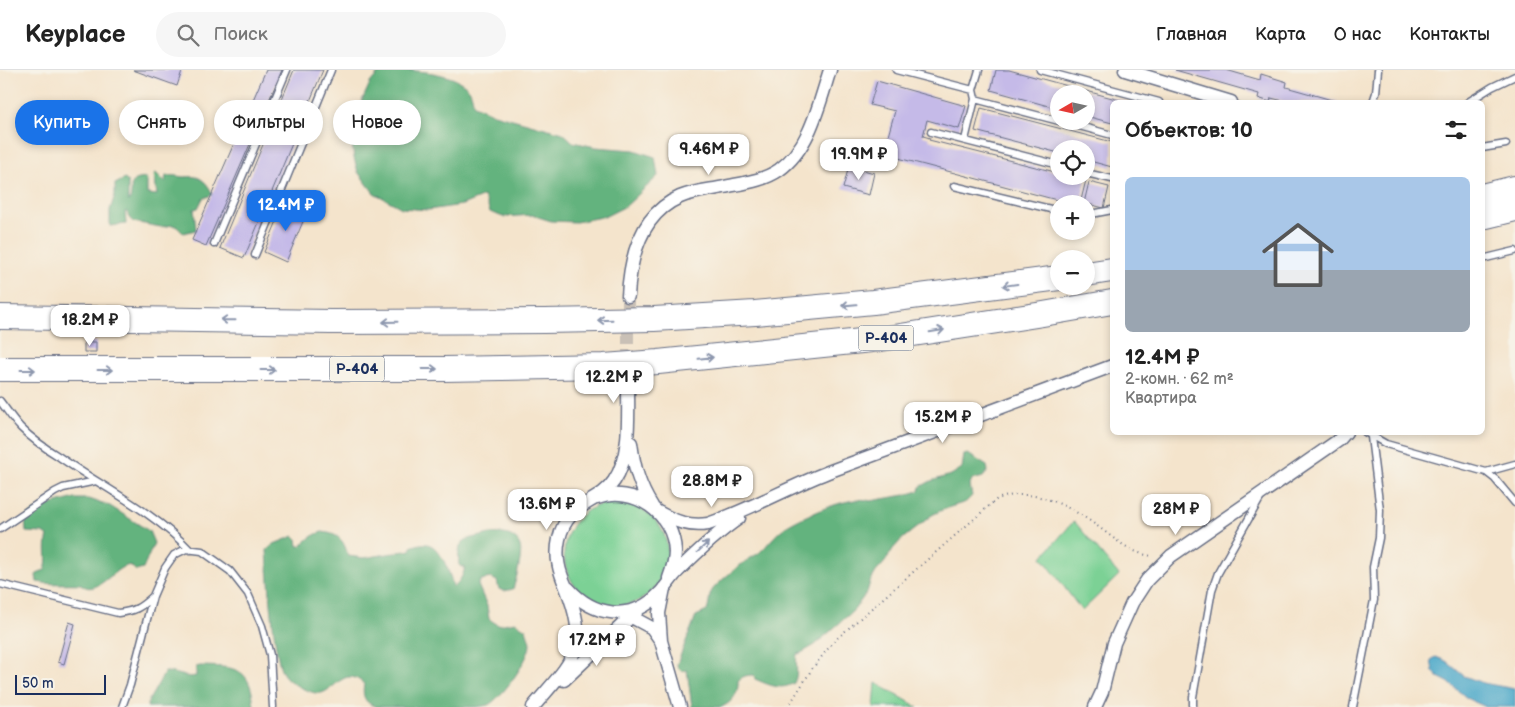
<!DOCTYPE html>
<html lang="ru">
<head>
<meta charset="utf-8">
<style>
	:root { --surface:#fff; --page:#f6f6f6; --text:#222; --muted:#767676; --line:#e0e0e0; --accent:#1a73e8 }
	body { margin:0; font-family:"Balsamiq Sans",sans-serif; background:var(--page); color:var(--text); height:100vh; display:flex; flex-direction:column; font-size:19px; white-space:nowrap }
	* { box-sizing:border-box; margin:0 }
	p { font-size:16px; color:var(--muted) }
	.icon { flex:none; width:28px; height:28px; fill:none; stroke:currentColor; stroke-width:2; stroke-linecap:round; stroke-linejoin:round }
	.map { position:relative; flex:1; overflow:hidden }
	.side { position:absolute; left:1110px; top:30px; width:375px; height:335px; display:flex; flex-direction:column; background:var(--surface); border-radius:8px; box-shadow:0 2px 8px #0003 }
	.side>* { flex:none }
	.banner { position:absolute; left:15px; top:30px; width:475px; height:45px; display:flex; gap:10px }
	.needle { width:32px; rotate:261deg }
	.tools { position:absolute; left:1050px; top:15px; display:grid; gap:10px }
	.tools a { display:grid; place-items:center; width:45px; height:45px; border-radius:50%; background:var(--surface); box-shadow:0 2px 8px #0003; font-size:25px }
	.scale { position:absolute; left:15px; bottom:12px; width:91px; box-sizing:border-box; padding-left:5px; border:2px solid #1b2f5e; border-top:0; font-size:14px; line-height:18px; white-space:nowrap; color:#1b2f5e; -webkit-text-stroke:4px #f7f3e8; paint-order:stroke }
	.price { position:absolute; translate:-50% -42px; padding:0 11px; border-radius:10px; background:#fff; color:#222; font-size:16px; line-height:32px; filter:drop-shadow(0 1px 2px #0008) }
	.price::after { content:''; position:absolute; left:50%; top:30px; width:15px; height:11px; margin-left:-8px; background:inherit; clip-path:polygon(0 0,100% 0,50% 100%) }
	.price.active { background:var(--accent); color:#fff }
	ul { padding:0; list-style:none }
	li { display:grid; align-content:center; gap:10px; height:265px; padding:0 15px }
	li span { display:grid; place-items:center; height:155px; border-radius:8px; color:#555 }
	li>.icon { margin-inline-start:auto }
	span .icon { width:90px; height:90px; fill:#fffc; stroke-width:1 }
	li b { font-size:21px }
	h2 { display:flex; justify-content:space-between; align-items:center; height:60px; padding:0 15px; font-size:21px }
	.chip { padding:0 18px; border-radius:22px; background:var(--surface); box-shadow:0 2px 8px #0003; font-size:18px; line-height:45px }
	.chip.active { background:var(--accent); color:#fff }
	header { display:flex; align-items:center; gap:30px; box-sizing:border-box; height:70px; padding:0 25px; background:var(--surface); border-bottom:1px solid var(--line) }
	header strong { font-size:24px }
	nav { display:flex; gap:28px; margin-inline-start:auto; font-size:18px }
	.search { width:350px; height:45px; background:var(--page); display:flex; align-items:center; gap:12px; box-sizing:border-box; padding:0 18px; border-radius:28px; color:var(--muted); font-size:19px }
	.map>svg:first-child { display:block }
	.green { fill:#7bd195; stroke:#4b807a }
	.forest { fill:#64b37e; stroke:#40716e }
	.water { fill:#4ba8c9; stroke:#336c94 }
	.building { fill:#c5bae8 }
	.lines { fill:none; stroke-linecap:round; stroke-linejoin:round }
	.street-tunnel { stroke:#c9c0b6; stroke-width:12; stroke-dasharray:12 6; stroke-linecap:butt }
	.lane-casing { stroke:#676e84; stroke-width:9 }
	.street-casing { stroke:#676e84; stroke-width:15 }
	.highway-casing { stroke:#676e84; stroke-width:26 }
	.path { stroke:#676e84; stroke-width:2; stroke-dasharray:1 4; stroke-linecap:butt }
	.lane { stroke:#fff; stroke-width:6 }
	.street { stroke:#fff; stroke-width:12 }
	.highway { stroke:#fff; stroke-width:24 }
	.oneway { stroke:#8d97ae }
	.labels { text-anchor:middle; dominant-baseline:central; stroke-width:5; stroke-linejoin:round; paint-order:stroke }
	.shield { fill:#f7f3e8; stroke:#5d6a87; stroke-width:1 }
	.shield-label { font-size:15px; font-weight:bold; fill:#1b2f5e }
</style>
</head>
<body>
<header>
<strong>Keyplace</strong>
<div class="search"><svg class="icon" aria-label="search" viewBox="0 0 24 24"><circle cx="10" cy="10" r="6"/><path d="M15 15l6 6"/></svg>Поиск</div>
<nav><a>Главная</a><a>Карта</a><a>О нас</a><a>Контакты</a></nav>
</header>
<div class="map">
<svg width="1515" height="637" viewBox="0 0 1515 637">
	<rect width="100%" height="100%" fill="#f7f3e8"/>
	<filter id="ink" filterUnits="userSpaceOnUse"><feTurbulence type="fractalNoise" baseFrequency=".02" numOctaves="2"/><feDisplacementMap in="SourceGraphic" scale="10" xChannelSelector="R" yChannelSelector="G"/><feConvolveMatrix kernelMatrix="1 2 1 2 8 2 1 2 1" color-interpolation-filters="sRGB"/></filter>
	<filter id="wash" filterUnits="userSpaceOnUse"><feTurbulence type="fractalNoise" baseFrequency=".0096" numOctaves="4" result="noise"/><feDisplacementMap in="SourceGraphic" scale="20" xChannelSelector="R" yChannelSelector="G"/><feGaussianBlur stdDeviation="1.12" result="paint"/><feColorMatrix in="noise" values="0 0 0 0 0 0 0 0 0 0 0 0 0 0 0 0 0 1.4 0 .05"/><feComposite in="paint" operator="in"/></filter>
	<g filter="url(#wash)">
		<rect width="100%" height="100%" fill="#f4e4cc"/>
		<path class="green" d="M564 484a52 52 0 1 1 104 0a52 52 0 1 1-104 0Z
			M1074 451 1119 505 1082 541 1042 487Z
			M876 613 918 637H874Z"/>
		<path class="forest" d="M381 0C406 0 447 0 466 16 472 21 472 28 474 35L494 44 563 63 573 72 595 77 634 80 655 87 658 106 626 136 606 146 576 152 551 151 532 145 503 147 490 142 484 126 462 135 428 140 402 138 374 123 358 102 354 88 352 75V62L354 49 370 13Z
			M156 103 165 112 166 106C172 105 177 106 183 107 187 107 192 106 196 107 203 108 211 118 212 125L203 128 198 138 194 139 196 160 183 163 177 157 173 155 161 157 133 152 126 141 125 142 126 154 110 156V140L115 125V114L125 109 128 112V131L130 130C134 115 125 110 146 108L147 112V124L157 125 154 104Z
			M968 384 987 396 988 401 983 407 972 410 970 415 972 426 966 432 944 439 932 445 901 470 893 479 885 492 876 502 870 512 867 522 854 540 815 575 801 583 797 584C795 594 799 603 794 613 781 621 769 615 755 609L754 605C747 605 742 606 738 611 739 622 733 633 721 637 713 637 701 637 692 637L687 600 681 601 678 598 677 594 696 546 707 541C710 533 708 526 713 519 721 510 736 498 746 491 750 488 755 486 759 483 768 475 774 465 784 458 798 448 854 423 870 431L905 425 919 421 920 417 931 411 951 405 962 398 964 385Z
			M72 429H89L110 436 149 461 154 473 143 499 136 501 130 495C128 496 125 496 123 497 112 502 94 527 81 514 66 513 52 515 37 512L36 505 39 502 45 500C49 490 44 479 48 466L43 463 26 462 25 449C36 437 56 433 72 429Z
			M322 462C339 464 344 470 348 486L364 488 411 480V477C416 475 422 473 427 474 441 476 451 506 453 517 460 512 464 504 465 496L461 497 459 495C458 488 458 477 463 472 467 468 476 467 482 466 493 462 515 461 520 476 523 484 516 510 513 519L504 521 499 519 497 511 491 508 481 510 478 515 487 536 489 549 498 555 515 552 526 559C527 564 530 570 530 574 530 589 501 629 488 635 485 636 480 636 476 637H377C364 633 362 626 364 614 346 597 339 615 324 622 318 625 312 622 306 620 299 617 289 612 284 605 274 594 268 500 267 480L274 474 294 466 297 469 298 476H301C308 469 312 465 322 462Z
			M200 596C235 597 251 596 254 637H147L149 630 165 602H168L190 607 196 606V597Z"/>
		<path class="water" d="M1436 587 1446 591 1464 606 1483 613 1515 619V637H1486L1468 629 1448 612 1438 607 1433 601 1431 590Z"/>
		<g id="blocks">
			<path class="building" d="M133 0H178L182 1 177 16Z
				M266 0H282L206 176 192 170Z
				M294 0H323L244 188 220 178Z
				M996 0H1009L1127 32H1112V53L1086 46V24H1059V39L991 20Z
				M1175 0H1226L1260 10 1261 4 1287 12 1286 17 1339 32H1288L1271 28 1270 32 1258 28 1259 24Z
				M877 11 966 36 959 59 927 50 923 66 930 68 929 70 1059 103V106H1072L1086 110 1080 134H1072L883 84 895 41 870 35Z
				M981 38 1112 72V97L1086 90V79H1059V83L975 61Z
				M849 96 874 103 869 125 843 118Z
				M1089 112 1109 117 1104 138 1084 133Z
				M285 132 307 142 286 192 264 182Z
				M84 272H96V282H84Z
				M69 552 75 554 64 594 58 592Z"/>
		</g>
	</g>
	<g filter="url(#ink)">
		<use href="#blocks" fill-opacity="0" stroke="#676e84" stroke-width="1"/>
		<g class="lines">
			<path class="street-tunnel" d="M628 226V318"/>
			<defs>
				<path id="lane" d="M896 0 973 20
					M979 0 973 20 975 29 1059 51
					M1040 0 1159 32
					M1373 32 1376 23 1378 0
					M1468 32 1492 17 1515 6
					M1061 51 1112 65
					M931 62 1059 95
					M965 70 975 29
					M1482 78 1506 74
					M1086 103 1112 109
					M954 116 1059 141
					M1086 145 1112 140
					M214 174 287 0
					M255 185 331 0
					M1482 189 1515 181
					M0 331C7 340 13 350 21 358 32 369 45 378 58 386 102 417 153 441 190 480
					M1365 362 1386 374 1486 402 1495 409 1515 433
					M1486 402 1515 394
					M0 459 55 422 63 418 96 411
					M0 514 118 543C135 541 140 538 152 527
					M122 637 130 615 153 526 165 498 174 485 186 479 202 481 230 501 248 524 262 556 270 585 273 637
					M1193 637V627L1212 520 1218 503 1261 427
					M1353 637 1374 530 1373 497 1379 468 1380 440 1371 367"/>
				<path id="street" d="M1125 0 1231 32
					M628 226C630 187 641 144 680 127 694 121 710 120 724 117 743 113 763 111 779 100 810 78 819 34 830 0
					M631 373C634 396 639 416 652 436
					M597 428C634 415 674 443 675 482 675 491 672 500 669 508
					M658 442C674 451 689 457 708 454 749 440 787 418 828 402L1112 296
					M568 518C593 546 631 553 659 524 666 517 671 508 678 501 697 482 717 463 739 448
					M664 518 659 543 661 571 680 637
					M626 544 652 558 661 571
					M564 610 639 539
					M533 637C572 591 591 580 566 517 559 501 555 487 559 469 567 432 598 435 614 411 631 386 628 346 628 318
					M1095 637 1102 622 1114 573 1132 533 1147 510 1171 486 1339 370 1346 362"/>
				<path id="highway" d="M1482 126 1515 118
					M1482 147 1515 139
					M1086 204 1112 200
					M0 247 331 252 544 251 654 249 755 243 873 232 1059 208
					M0 299H444L604 296 658 292 881 269 1043 244 1112 232"/>
			</defs>
			<use href="#lane" class="lane-casing"/>
			<use href="#street" class="street-casing"/>
			<use href="#highway" class="highway-casing"/>
			<path class="path" d="M788 637 812 599 834 571 997 429C1034 416 1070 436 1100 458 1116 470 1132 484 1153 486"/>
			<use href="#lane" class="lane"/>
			<use href="#street" class="street"/>
			<use href="#highway" class="highway"/>
		</g>
		<defs><path id="oneway-shaft" d="M-6 0H5M1.5-3L5.5 0L1.5 3" fill="none" stroke-width="1.6" stroke-linecap="round" stroke-linejoin="round" transform="scale(1.25)"/></defs>
		<g class="oneway">
			<use href="#oneway-shaft" transform="translate(1010 215) rotate(172)"/>
			<use href="#oneway-shaft" transform="translate(849 235) rotate(175)"/>
			<use href="#oneway-shaft" transform="translate(228 250) rotate(-179)"/>
			<use href="#oneway-shaft" transform="translate(605 250) rotate(178)"/>
			<use href="#oneway-shaft" transform="translate(390 252) rotate(179)"/>
			<use href="#oneway-shaft" transform="translate(937 261) rotate(-9)"/>
			<use href="#oneway-shaft" transform="translate(706 288) rotate(-6)"/>
			<use href="#oneway-shaft" transform="translate(430 299)"/>
			<use href="#oneway-shaft" transform="translate(28 300)"/>
			<use href="#oneway-shaft" transform="translate(105 300)"/>
			<use href="#oneway-shaft" transform="translate(268 300)"/>
			<use href="#oneway-shaft" transform="translate(703 477) rotate(-43)"/>
		</g>
	</g>
	<g class="labels">
		<g class="shield">
			<rect x="858.5" y="255.5" width="55" height="25" rx="4"/>
			<rect x="329.5" y="286.5" width="55" height="25" rx="4"/>
		</g>
		<g class="shield-label">
			<text x="886" y="268">Р-404</text>
			<text x="357" y="299">Р-404</text>
		</g>
	</g>
</svg>
<div class="tools">
<a><svg class="needle" viewBox="-14 -14 28 28"><path d="M0-13l5 13h-10z" fill="#e53935"/><path d="M0 13l5-13h-10z" fill="#767676"/></svg></a>
<a><svg class="icon" aria-label="locate" viewBox="0 0 24 24"><circle cx="12" cy="12" r="6"/><path d="M12 2v4M12 18v4M2 12h4M18 12h4"/></svg></a>
<a>+</a>
<a>−</a>
</div>
<div class="scale">50 m</div>
<b class="price" style="left:709px;top:106px">9.46M ₽</b>
<b class="price" style="left:859px;top:111px">19.9M ₽</b>
<b class="price active" style="left:286px;top:162px">12.4M ₽</b>
<b class="price" style="left:90px;top:277px">18.2M ₽</b>
<b class="price" style="left:614px;top:334px">12.2M ₽</b>
<b class="price" style="left:943px;top:374px">15.2M ₽</b>
<b class="price" style="left:712px;top:438px">28.8M ₽</b>
<b class="price" style="left:547px;top:461px">13.6M ₽</b>
<b class="price" style="left:1176px;top:466px">28M ₽</b>
<b class="price" style="left:597px;top:597px">17.2M ₽</b>
<div class="banner">
<a class="chip active">Купить</a>
<a class="chip">Снять</a>
<a class="chip">Фильтры</a>
<a class="chip">Новое</a>
</div>
<section class="side">
<h2>Объектов: 10<svg class="icon" aria-label="filters" viewBox="0 0 24 24"><path d="M4 7h16M4 17h16"/><circle cx="9" cy="7" r="2"/><circle cx="15" cy="17" r="2"/></svg></h2>
<ul>
<li><span style="background:linear-gradient(#a9c7e8 60%,#9aa5b1 0)"><svg class="icon" aria-label="home" viewBox="0 0 24 24"><path d="M3 11l9-7 9 7M6 9v11h12V9"/></svg></span><div><b>12.4M ₽</b><p>2-комн. · 62 m²</p><p>Квартира</p></div></li>
</ul>
</section>
</div>
</body>
</html>
